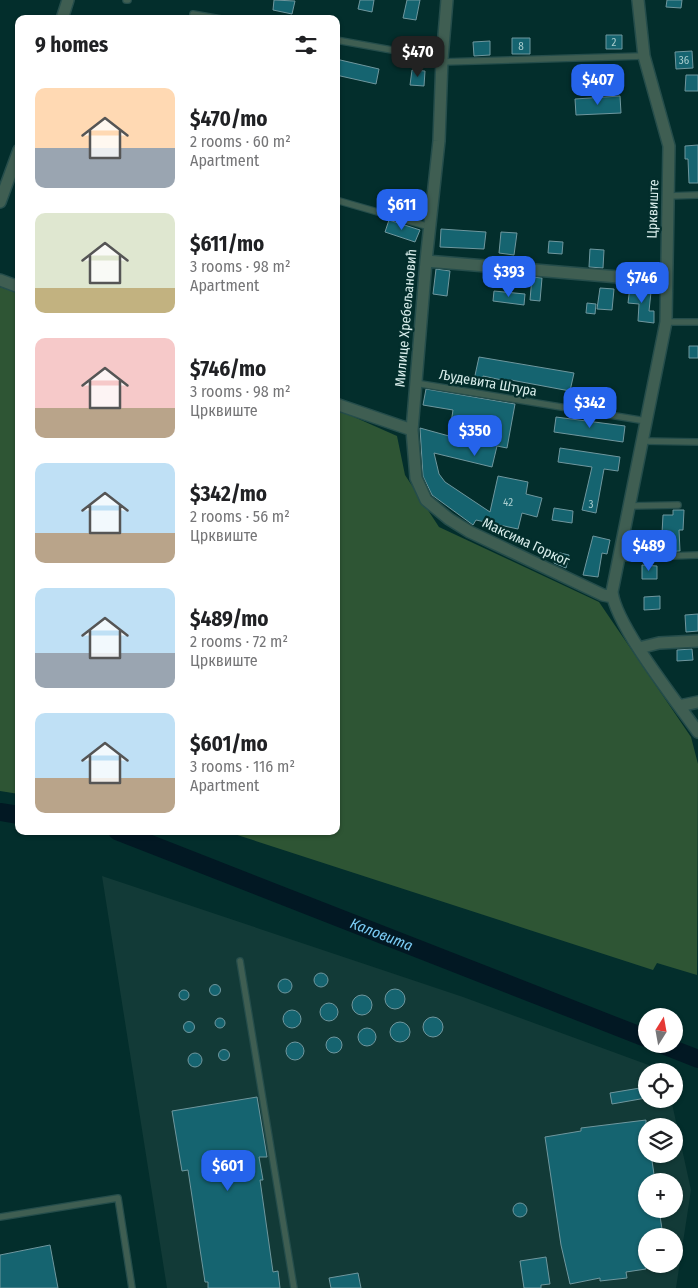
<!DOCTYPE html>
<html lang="en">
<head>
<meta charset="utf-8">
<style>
	:root { --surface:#fff; --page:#f6f6f6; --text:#202124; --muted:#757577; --accent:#2563eb }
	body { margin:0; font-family:"Fira Sans Condensed",sans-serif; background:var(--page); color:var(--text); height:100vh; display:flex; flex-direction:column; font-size:19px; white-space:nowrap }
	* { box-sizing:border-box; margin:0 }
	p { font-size:16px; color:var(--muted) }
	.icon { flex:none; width:28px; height:28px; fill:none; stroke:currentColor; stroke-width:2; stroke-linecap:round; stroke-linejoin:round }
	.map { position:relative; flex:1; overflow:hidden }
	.side { position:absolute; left:15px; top:15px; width:325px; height:820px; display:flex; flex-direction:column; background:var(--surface); border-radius:10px; box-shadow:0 1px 4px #0004 }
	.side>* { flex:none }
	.needle { width:32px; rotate:11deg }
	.controls { position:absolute; left:638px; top:1008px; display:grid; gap:10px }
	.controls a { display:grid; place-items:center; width:45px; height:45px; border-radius:50%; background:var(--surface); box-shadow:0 1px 4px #0004; font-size:25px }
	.price { position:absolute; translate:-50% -42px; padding:0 11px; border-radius:10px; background:var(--accent); color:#fff; font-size:16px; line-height:32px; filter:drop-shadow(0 1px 2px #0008) }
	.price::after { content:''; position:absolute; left:50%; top:30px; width:15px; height:11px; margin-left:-8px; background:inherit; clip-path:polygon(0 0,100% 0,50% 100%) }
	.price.active { background:#222; color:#fff }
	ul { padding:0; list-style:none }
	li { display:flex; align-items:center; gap:15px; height:125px; padding:0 20px }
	li span { display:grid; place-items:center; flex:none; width:140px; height:100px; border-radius:10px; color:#555 }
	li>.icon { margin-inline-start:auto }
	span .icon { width:60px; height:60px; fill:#fffc; stroke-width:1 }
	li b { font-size:21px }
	h2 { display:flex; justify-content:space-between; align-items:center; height:60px; padding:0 20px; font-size:21px }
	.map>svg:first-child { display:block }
	.built { fill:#123a37; fill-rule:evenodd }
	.green { fill:#2e5534 }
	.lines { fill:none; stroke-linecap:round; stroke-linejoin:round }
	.river { stroke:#021823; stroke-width:18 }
	.building { fill:#156470; stroke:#6f979e }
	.lane-casing { stroke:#254d4b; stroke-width:8 }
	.street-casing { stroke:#254d4b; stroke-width:14 }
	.lane { stroke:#3f5e52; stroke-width:5.5 }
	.street { stroke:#3f5e52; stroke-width:11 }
	.labels { text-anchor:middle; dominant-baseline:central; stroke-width:4.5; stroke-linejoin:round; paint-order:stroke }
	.number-label { font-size:11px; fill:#a8cccd }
	.street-label { font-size:14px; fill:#d9eeec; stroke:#032e2c }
	.water-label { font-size:15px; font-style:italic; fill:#7bccf5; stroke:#032e2c }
</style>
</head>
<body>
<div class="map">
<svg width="698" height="1288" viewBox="0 0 698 1288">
	<rect width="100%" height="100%" fill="#032e2c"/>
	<path class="built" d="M102 876 463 997 665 1071H646V1099H671L691 1190 676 1288H167ZM646 1126H674V1154H646ZM646 1181H674V1209H646ZM646 1236H674V1264H646Z"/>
	<path class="green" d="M0 287 19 293V794L0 791Z
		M336 409 397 436 405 475 439 527 599 602 691 737 698 764 697 975 657 963 653 970 225 831H336Z"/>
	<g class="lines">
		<g class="river">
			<path d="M0 812 19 815"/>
			<path id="s1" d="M117 831 646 1038"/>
			<path d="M660 1044 698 1059"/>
		</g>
	</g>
	<path class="building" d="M274 0 295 1 292 14 273 10Z
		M360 0H374L372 12 358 9Z
		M407 0H420L416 20 403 18Z
		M667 0H682L681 8 666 7Z
		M606 35H622V49H606Z
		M512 38H530V54H512Z
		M490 41V55L474 56 473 42Z
		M692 51 693 68 676 69 675 52Z
		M336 59 379 69 376 84 336 75Z
		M412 70 425 71 424 86 410 85Z
		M686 75H698V91H685Z
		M620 96 621 113 576 115 575 99Z
		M698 145V183H689L688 159H685V146Z
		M398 202 415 207 411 217 395 212Z
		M389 220 420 230 415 242 385 232Z
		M441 229 486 232 484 249 440 247Z
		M501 232 517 233 514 255 499 253Z
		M549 241 563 242 562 254 548 253Z
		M590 249 604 250 603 268 589 267Z
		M436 269 450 271 447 296 433 294Z
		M532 277 542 278 540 301 530 300Z
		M630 286 642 287 641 291 651 292 649 311H654V323L638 321 639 304 628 303Z
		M600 288 614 289 612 310 597 309Z
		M494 291 525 294 524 305 493 301Z
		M587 303 596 304 595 314 586 313Z
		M689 346H698V358H689Z
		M479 357 574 373 570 391 511 380 510 387 501 385 502 380 483 376 482 381 474 380Z
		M426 389 515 404 507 448 497 446 492 467 434 453 439 474 445 482 490 512 498 476 528 482 526 494 542 498 537 517 522 513 518 529 476 520 473 525 432 495 423 476 420 428 449 436 453 410 423 405Z
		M590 390 608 393 605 406 588 403Z
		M556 417 625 426 623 442 554 432Z
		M560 448 620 457 618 471 604 469 596 513 582 510 592 467 558 462Z
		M554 508 573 511 572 523 552 520Z
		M673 510H684L683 530H679L680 551 661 552 663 515H673Z
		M593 536 610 540 607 554 602 553 598 577 583 575Z
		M556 552 569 555 566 568 554 563Z
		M642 565 657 566V579H642Z
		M660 596V609L644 610V597Z
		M698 614V631L686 632 685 615Z
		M692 649 693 660 677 661V650Z
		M314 980a7 7 0 1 1 14 0a7 7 0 1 1-14 0Z
		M278 986a7 7 0 1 1 14 0a7 7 0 1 1-14 0Z
		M209.5 990a5.5 5.5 0 1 1 11 0a5.5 5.5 0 1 1-11 0Z
		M385 999a10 10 0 1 1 20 0a10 10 0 1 1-20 0Z
		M179 995a5 5 0 1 1 10 0a5 5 0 1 1-10 0Z
		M352 1005a10 10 0 1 1 20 0a10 10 0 1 1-20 0Z
		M320 1012a9 9 0 1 1 18 0a9 9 0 1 1-18 0Z
		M283 1019a9 9 0 1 1 18 0a9 9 0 1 1-18 0Z
		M423 1027a10 10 0 1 1 20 0a10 10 0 1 1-20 0Z
		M215 1023a5 5 0 1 1 10 0a5 5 0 1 1-10 0Z
		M183.5 1027a5.5 5.5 0 1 1 11 0a5.5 5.5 0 1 1-11 0Z
		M390 1032a10 10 0 1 1 20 0a10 10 0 1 1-20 0Z
		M358 1037a9 9 0 1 1 18 0a9 9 0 1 1-18 0Z
		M326 1045a8 8 0 1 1 16 0a8 8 0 1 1-16 0Z
		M286 1051a9 9 0 1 1 18 0a9 9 0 1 1-18 0Z
		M218.5 1055a5.5 5.5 0 1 1 11 0a5.5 5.5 0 1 1-11 0Z
		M188 1060a7 7 0 1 1 14 0a7 7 0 1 1-14 0Z
		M646 1087V1098L612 1104 610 1093Z
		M257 1097 267 1157H259L263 1180H260L273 1272 278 1271 280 1288H208V1282H205L188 1170 182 1171 172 1111Z
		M646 1120V1154H651L655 1181H646V1209H659L663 1236H646V1269L626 1272 627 1278 600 1281V1278L570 1284 561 1245 545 1137 581 1131V1128Z
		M513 1210a7 7 0 1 1 14 0a7 7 0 1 1-14 0Z
		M50 1245 58 1288H0V1255Z
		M546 1257 550 1284 541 1285V1288H524L520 1261Z
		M358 1273 361 1288H331L329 1278Z"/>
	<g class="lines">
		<defs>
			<path id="lane" d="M126 0H128
				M193 14 221 19
				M336 40 442 59
				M442 62 644 56
				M669 196 698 195
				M336 200 430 227
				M666 322H698
				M415 383 646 421
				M642 441 698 442
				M629 506 678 505
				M618 558 698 555
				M240 961 294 1288
				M0 1217 118 1198 132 1288"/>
			<path id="street" d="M447 0 442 59 439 141 426 261 412 430 416 478 426 500 449 519 470 532 603 595 613 597
				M638 0 644 56 669 146 666 322 612 592C616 626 676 701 698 732
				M62 19 68 0
				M0 202 19 150
				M426 261 666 281
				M0 280 19 287
				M336 404 412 430
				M639 648 659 643 698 641
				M679 706 698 702"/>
		</defs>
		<use href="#lane" class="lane-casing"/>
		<use href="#street" class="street-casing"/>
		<use href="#lane" class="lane"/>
		<use href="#street" class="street"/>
	</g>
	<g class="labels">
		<g class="number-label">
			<text x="614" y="42">2</text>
			<text x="521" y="46">8</text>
			<text x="684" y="60">36</text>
			<text x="508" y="502">42</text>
			<text x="591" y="504">3</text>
		</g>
		<g class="street-label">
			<text transform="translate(653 209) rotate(-88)">Црквиште</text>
			<text transform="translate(406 318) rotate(-85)">Милице Хребељановић</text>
			<text transform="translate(488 383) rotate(10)">Људевита Штура</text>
			<text transform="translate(526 542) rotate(25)">Максима Горког</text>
		</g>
		<g class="water-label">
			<text stroke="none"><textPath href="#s1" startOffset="284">Каловита</textPath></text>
		</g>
	</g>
</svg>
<div class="controls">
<a><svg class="needle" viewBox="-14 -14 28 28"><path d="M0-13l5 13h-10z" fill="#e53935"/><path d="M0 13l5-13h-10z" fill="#757577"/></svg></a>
<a><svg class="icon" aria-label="locate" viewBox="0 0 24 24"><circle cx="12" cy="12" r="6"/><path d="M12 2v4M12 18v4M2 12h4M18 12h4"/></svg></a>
<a><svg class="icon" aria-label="layers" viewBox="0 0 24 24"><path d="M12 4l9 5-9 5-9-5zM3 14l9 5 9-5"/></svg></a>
<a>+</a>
<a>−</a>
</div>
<b class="price active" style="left:418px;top:78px">$470</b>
<b class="price" style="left:598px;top:106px">$407</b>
<b class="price" style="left:402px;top:231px">$611</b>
<b class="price" style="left:509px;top:298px">$393</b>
<b class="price" style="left:642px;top:304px">$746</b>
<b class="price" style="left:590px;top:429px">$342</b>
<b class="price" style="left:475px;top:457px">$350</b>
<b class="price" style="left:649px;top:572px">$489</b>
<b class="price" style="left:228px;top:1192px">$601</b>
<section class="side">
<h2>9 homes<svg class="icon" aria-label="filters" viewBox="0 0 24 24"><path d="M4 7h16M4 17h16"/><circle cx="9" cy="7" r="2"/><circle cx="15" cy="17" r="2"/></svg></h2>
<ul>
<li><span style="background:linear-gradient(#ffd9b3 60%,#9aa5b1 0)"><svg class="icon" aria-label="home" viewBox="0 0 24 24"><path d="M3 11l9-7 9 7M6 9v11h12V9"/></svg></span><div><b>$470/mo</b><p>2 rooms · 60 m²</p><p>Apartment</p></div></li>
<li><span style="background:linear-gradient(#dfe7d0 75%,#c2b280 0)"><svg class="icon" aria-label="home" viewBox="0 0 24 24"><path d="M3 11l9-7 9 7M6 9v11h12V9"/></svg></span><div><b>$611/mo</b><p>3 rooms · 98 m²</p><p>Apartment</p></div></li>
<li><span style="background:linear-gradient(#f6c9c9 70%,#b9a48a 0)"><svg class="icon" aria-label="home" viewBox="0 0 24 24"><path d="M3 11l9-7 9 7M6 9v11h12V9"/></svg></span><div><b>$746/mo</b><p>3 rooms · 98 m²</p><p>Црквиште</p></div></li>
<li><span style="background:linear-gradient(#bfe0f5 70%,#b9a48a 0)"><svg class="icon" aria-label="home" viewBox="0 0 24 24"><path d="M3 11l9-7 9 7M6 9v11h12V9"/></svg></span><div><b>$342/mo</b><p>2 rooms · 56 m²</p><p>Црквиште</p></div></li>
<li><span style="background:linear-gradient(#bfe0f5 65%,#9aa5b1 0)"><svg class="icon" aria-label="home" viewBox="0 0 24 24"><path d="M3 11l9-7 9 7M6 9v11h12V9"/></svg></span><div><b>$489/mo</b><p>2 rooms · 72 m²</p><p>Црквиште</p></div></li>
<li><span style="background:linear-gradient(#bfe0f5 65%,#b9a48a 0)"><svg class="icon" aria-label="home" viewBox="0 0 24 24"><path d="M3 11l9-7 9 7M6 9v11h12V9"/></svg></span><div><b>$601/mo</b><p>3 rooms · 116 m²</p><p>Apartment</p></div></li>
</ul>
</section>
</div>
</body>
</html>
